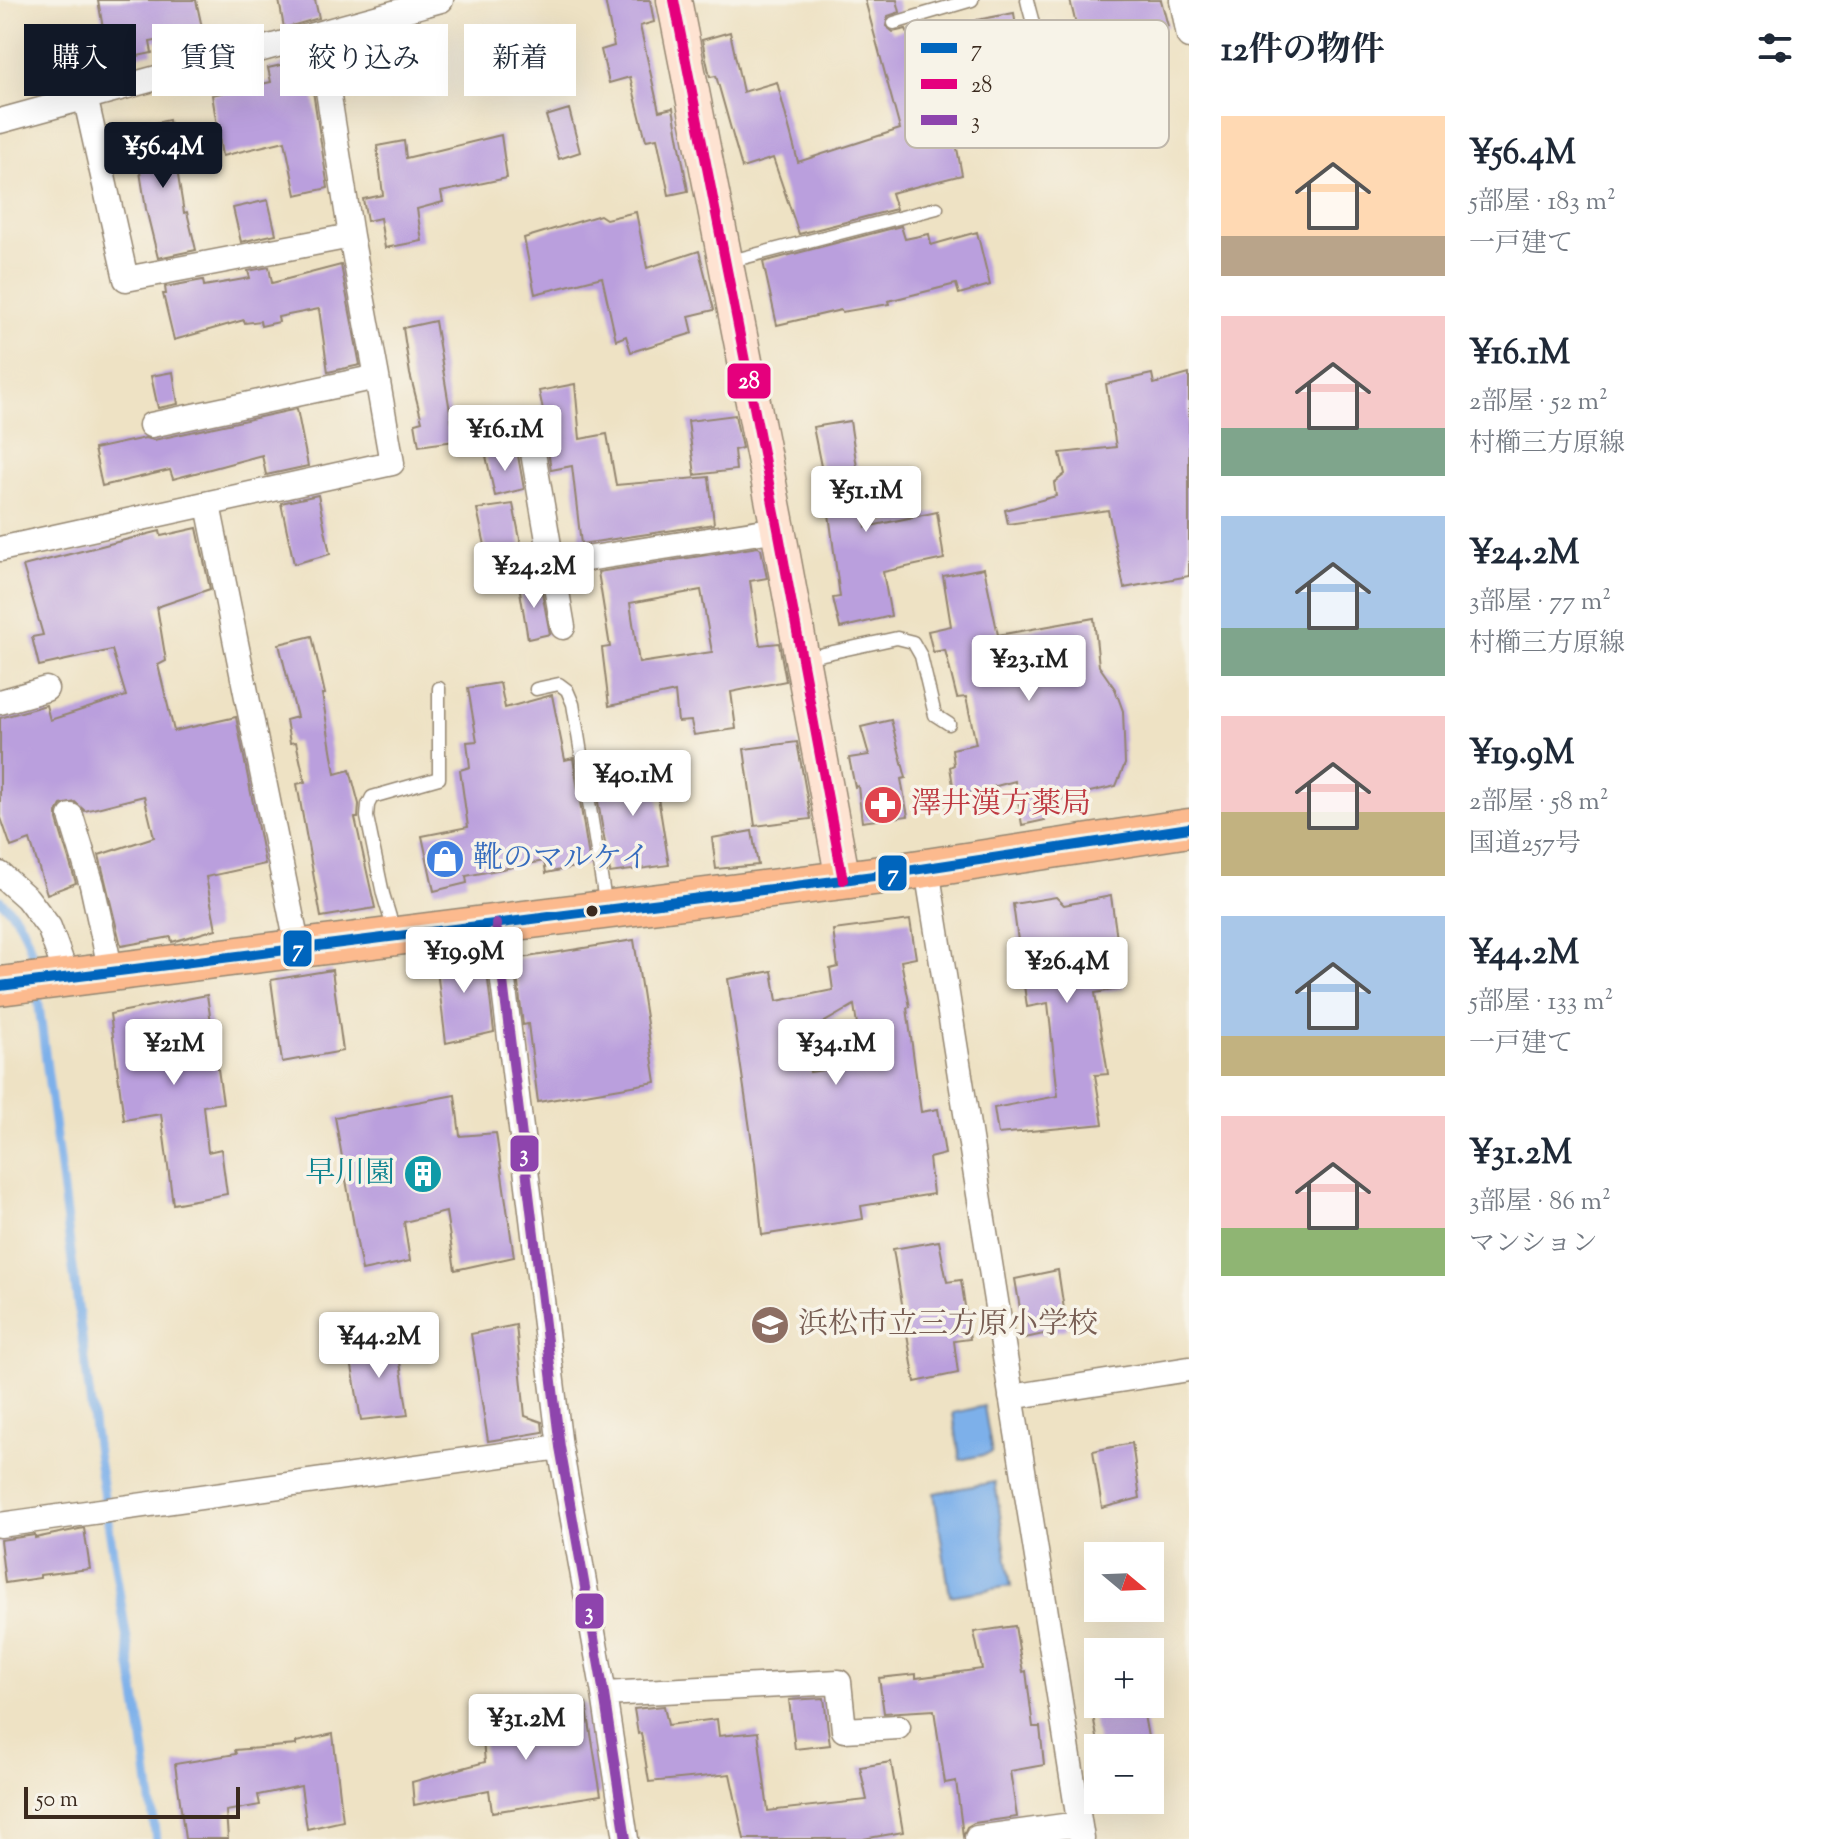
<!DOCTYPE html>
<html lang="ja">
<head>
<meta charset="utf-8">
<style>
	:root { --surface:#fff; --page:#f2f2f3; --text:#1f2937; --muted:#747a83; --accent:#111827 }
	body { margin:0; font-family:"Sorts Mill Goudy","Noto Serif JP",serif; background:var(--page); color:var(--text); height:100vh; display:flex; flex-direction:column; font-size:30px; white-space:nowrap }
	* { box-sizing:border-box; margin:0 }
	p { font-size:26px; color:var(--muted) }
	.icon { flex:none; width:44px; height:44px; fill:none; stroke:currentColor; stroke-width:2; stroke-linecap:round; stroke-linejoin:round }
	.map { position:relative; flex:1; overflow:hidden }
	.drawer { display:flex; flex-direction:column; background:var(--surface); width:640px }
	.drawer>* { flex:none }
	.banner { position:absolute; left:24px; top:24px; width:760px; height:72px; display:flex; gap:16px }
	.needle { width:52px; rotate:109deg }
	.tools { position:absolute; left:1084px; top:1542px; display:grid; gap:16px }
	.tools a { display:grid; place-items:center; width:80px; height:80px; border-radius:0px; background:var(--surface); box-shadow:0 8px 32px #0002; font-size:40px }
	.scale { position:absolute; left:24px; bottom:20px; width:216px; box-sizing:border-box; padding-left:8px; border:4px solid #3b2a1e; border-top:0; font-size:22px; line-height:28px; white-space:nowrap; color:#3b2a1e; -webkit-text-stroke:6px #f7f3e8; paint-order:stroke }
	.price { position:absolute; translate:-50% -68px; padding:0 18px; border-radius:8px; background:#fff; color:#222; font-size:26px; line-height:52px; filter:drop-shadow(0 2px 4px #0008) }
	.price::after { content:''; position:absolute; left:50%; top:48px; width:24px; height:18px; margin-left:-12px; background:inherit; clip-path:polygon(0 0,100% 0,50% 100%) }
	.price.active { background:var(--accent); color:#fff }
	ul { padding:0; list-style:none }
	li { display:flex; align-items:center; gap:24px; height:200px; padding:0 32px }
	li span { display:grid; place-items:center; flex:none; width:224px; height:160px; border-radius:0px; color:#555 }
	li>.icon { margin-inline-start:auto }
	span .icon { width:96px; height:96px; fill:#fffc; stroke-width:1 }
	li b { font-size:34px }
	h2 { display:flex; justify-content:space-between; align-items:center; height:96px; padding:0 32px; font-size:34px }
	.chip { padding:0 28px; border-radius:0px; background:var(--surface); box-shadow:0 8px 32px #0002; font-size:28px; line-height:72px }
	.chip.active { background:var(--accent); color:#fff }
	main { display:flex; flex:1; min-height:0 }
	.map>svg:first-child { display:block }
	.water { fill:#7db0ea; stroke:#5c6d84; stroke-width:2 }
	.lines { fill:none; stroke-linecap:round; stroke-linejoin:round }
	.stream { stroke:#7db0ea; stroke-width:9 }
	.building { fill:#ba9fdd; fill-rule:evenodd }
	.service-casing { stroke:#948671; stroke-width:15 }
	.minor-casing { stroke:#948671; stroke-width:27 }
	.secondary-casing { stroke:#948671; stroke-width:37 }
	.trunk-casing { stroke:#948671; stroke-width:41 }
	.service { stroke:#fff; stroke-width:12 }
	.minor { stroke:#fff; stroke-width:24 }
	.secondary { stroke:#fee3d2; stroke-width:34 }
	.trunk { stroke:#fcba8e; stroke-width:38 }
	.bus-1-casing { stroke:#f7f3e8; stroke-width:16 }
	.bus-2-casing { stroke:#f7f3e8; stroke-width:16 }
	.bus-3-casing { stroke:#f7f3e8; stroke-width:16 }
	.bus-1 { stroke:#0065bd; stroke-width:10 }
	.bus-2 { stroke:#e5007d; stroke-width:10 }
	.bus-3 { stroke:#8e44ad; stroke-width:10 }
	.bus-dot { fill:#3b2a1e; stroke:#f7f3e8; stroke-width:3 }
	.labels { text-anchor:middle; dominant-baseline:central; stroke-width:7; stroke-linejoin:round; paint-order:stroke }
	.health-label { font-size:30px; fill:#be3a42; stroke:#f7f3e8; text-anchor:start }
	.shop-label { font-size:30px; fill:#366cbe; stroke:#f7f3e8; text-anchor:start }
	.culture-label { font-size:30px; fill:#0d838f; stroke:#f7f3e8; text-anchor:end }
	.education-label { font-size:30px; fill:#785e54; stroke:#f7f3e8; text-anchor:start }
	.key { fill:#f7f3e8; stroke:#bfb7ab; stroke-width:2 }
	.key-label { font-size:22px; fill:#3b2a1e }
	.line-badge { stroke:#f7f3e8; stroke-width:3 }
	.badge-label { font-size:22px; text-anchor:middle; font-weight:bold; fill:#fff }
</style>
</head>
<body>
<main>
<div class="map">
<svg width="1189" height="1839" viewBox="0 0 1189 1839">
	<rect width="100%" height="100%" fill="#f7f3e8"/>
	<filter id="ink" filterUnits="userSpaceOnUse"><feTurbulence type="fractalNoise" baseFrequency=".0125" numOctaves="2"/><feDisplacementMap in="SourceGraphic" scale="16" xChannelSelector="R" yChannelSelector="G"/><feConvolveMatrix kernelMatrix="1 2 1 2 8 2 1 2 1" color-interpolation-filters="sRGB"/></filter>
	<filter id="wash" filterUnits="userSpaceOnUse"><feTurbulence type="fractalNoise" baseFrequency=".006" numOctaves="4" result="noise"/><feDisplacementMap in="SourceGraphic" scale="32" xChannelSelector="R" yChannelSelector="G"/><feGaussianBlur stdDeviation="1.8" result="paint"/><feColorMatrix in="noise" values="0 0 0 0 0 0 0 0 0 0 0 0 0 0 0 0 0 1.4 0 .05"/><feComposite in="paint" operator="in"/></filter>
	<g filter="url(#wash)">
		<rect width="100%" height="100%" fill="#eee2c4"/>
		<path class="water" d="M984 1406 992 1453 960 1460 953 1413Z
			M995 1482 1011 1586 950 1596 934 1493Z"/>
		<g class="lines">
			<path class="stream" d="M0 900C23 919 31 943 35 972
				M37 991 97 1453 143 1740 156 1839"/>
		</g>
		<g id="blocks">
			<path class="building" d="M98 0H196L203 32 150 42 152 53 109 62Z
				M279 0H315L319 18 284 28Z
				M605 0H650L654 22 640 26 659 111 673 108 688 191 669 195 657 138 646 140 630 77 609 83 601 50 614 46Z
				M865 0H897L900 12 888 16 886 26 893 32 906 29 910 37 934 121 951 116 962 175 891 193 896 209 799 234 773 158 742 168 716 76 710 77 702 40 730 32 743 92 777 82 798 162 900 129Z
				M1070 0H1161L1168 26 1119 40 1117 34 1081 45Z
				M1014 13 1021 65 986 73 976 20Z
				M308 59 328 188 296 195 285 141 222 156 212 95 271 82 268 68Z
				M569 109 580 152 559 159 546 116Z
				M169 120 184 213 187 212 196 250 158 258 146 209 133 128Z
				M501 135 507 178 441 192 443 202 417 209 422 241 385 248 380 218 367 221 363 199 383 195 377 146 404 141 406 158Z
				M268 200 276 234 241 242 233 208Z
				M636 212 647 268 699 251 714 310 689 316 693 333 631 352 626 336 616 340 602 277 535 294 524 238 600 215 606 219Z
				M901 226 905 239 929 234 931 245 977 232 990 285 959 294 956 284 888 301 889 304 842 312 841 310 777 325 763 262Z
				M341 265 360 365 328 372 319 309 278 317 279 322 261 326 260 321 245 323 244 320 174 340 163 294H166L165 287 203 280 204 286 250 278 248 271 269 267 272 283Z
				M435 321 455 441 419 446 415 423 422 421 410 374 403 328Z
				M173 372 178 404 158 408 151 376Z
				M1152 374 1154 384 1189 374V576L1124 588 1108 510 1008 524 1005 510 1056 496 1054 483 1065 474 1060 453 1116 447 1106 384Z
				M575 384 580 439 607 434 616 485 709 477 714 524 581 544 572 466 551 470 547 444 550 443 539 391Z
				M297 409 308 466 266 475 262 455 173 479 170 470 102 486 94 449 145 438 154 440Z
				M735 415 742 448 734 450 736 470 695 475 688 421Z
				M850 421 866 527 937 512 944 559 883 572 891 616 840 628 833 598 840 597 826 491 813 427Z
				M517 450 524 489 495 496 486 456Z
				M318 495 330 554 294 564 281 503Z
				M513 504 523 554 488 559 477 509Z
				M197 528 210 589 157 607 166 661 158 665 174 731 236 717 265 864 206 877 216 929 172 942 171 937 121 946 99 855 154 837 144 796 85 811 75 802 61 805 57 812V820L76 883 47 894 30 840 11 847 0 815V718L46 705 50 720 126 696 112 650 39 666 32 637 43 635 23 566 160 531 161 536Z
				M758 547 761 549 767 578 750 581 760 645 779 643 786 681 731 692 736 729 694 735 691 721 678 722 675 692 609 706 602 648 610 647 598 572ZM701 590 712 652 639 663 630 603Z
				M984 568 998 635 1094 618 1099 666 1115 689 1123 711 1125 764 1116 786 1042 803 1045 820 1022 825 1015 781 955 797 950 767 954 765 952 749 976 744 966 697 957 698 945 650 933 652 928 631 951 626 943 576Z
				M540 582 550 634 528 639 519 585Z
				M312 636 325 694H322L335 774 350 770 359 804 358 818H355L375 908 321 917 297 784 305 782 296 742 290 743 286 720 297 717 279 644Z
				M500 683 505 708 552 695 565 760 573 758 590 864 546 873 544 861 466 876 467 883 434 891 422 836 468 827 460 770 470 767 467 742 477 741 468 688Z
				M891 720 906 778 901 779 908 816 862 822 858 786 855 787 849 758 869 755 861 727Z
				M797 742 811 819 755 826 744 749Z
				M651 754 669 865 610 873 595 784 619 780 617 761Z
				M752 831 758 865 716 869 712 838Z
				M1111 896 1124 988 1095 993 1108 1074 1095 1075 1103 1124 998 1134 994 1108 1058 1096 1048 1003 1027 1007 1013 904 1056 897 1064 905Z
				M910 920 916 958 901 961 910 1007 907 1008 921 1112 938 1109 945 1154 929 1158 933 1194 861 1206 863 1219 762 1235 755 1163 728 979 772 971 777 1001 833 990 830 969 838 967 833 930ZM854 1005 863 1064 810 1072 804 1034Z
				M634 940 656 1082 538 1102 528 1024 523 1025 515 959Z
				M477 948 479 964 486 963 494 1032 446 1043 435 954Z
				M332 970 343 1051 282 1062 271 980Z
				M207 995 223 1103 203 1106 208 1152 221 1149 227 1194 173 1204 161 1114 124 1120 110 1014Z
				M455 1095 460 1136 496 1133 514 1257 455 1270 446 1212 404 1222 410 1261 362 1271 335 1117Z
				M939 1241 947 1282 961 1280 970 1339 954 1341 958 1373 915 1382 893 1249Z
				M1058 1270 1067 1329 1025 1338 1015 1279Z
				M516 1325 525 1416 542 1422 543 1432 488 1441 471 1334Z
				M396 1336 408 1415 361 1420 349 1349Z
				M1132 1443 1140 1498 1102 1508 1093 1451Z
				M84 1528 90 1569 40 1575V1578L5 1583 0 1540 35 1535V1538Z
				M1015 1626 1023 1672 1026 1671 1033 1727H1040L1044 1765 1010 1771 1017 1817 974 1823 967 1827 963 1836 956 1781 945 1783 934 1710 884 1713 879 1678 916 1674V1678L982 1669 974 1632Z
				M824 1698 830 1745 795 1749 789 1700Z
				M586 1703 601 1795 492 1812 489 1790 414 1805 412 1782 485 1762 481 1719Z
				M1091 1704H1142L1150 1748H1111L1110 1742 1098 1743Z
				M664 1706 668 1725 717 1719 719 1736 758 1732 768 1811 867 1800 860 1767 891 1762 903 1832 863 1839H744L730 1774 649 1782 641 1733 638 1734 634 1709Z
				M333 1734 343 1821 307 1829 301 1786 258 1795 260 1805 226 1811 228 1839H185L175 1764 236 1754 235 1750 296 1745V1742Z"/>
		</g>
	</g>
	<g filter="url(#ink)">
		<use href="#blocks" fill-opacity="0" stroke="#948671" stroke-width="2"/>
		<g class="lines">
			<defs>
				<path id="service" d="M894 23 972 0
					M955 100C981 93 1035 84 1037 50 1038 35 1030 15 1027 0
					M727 262 937 208
					M805 658 897 638 913 642 921 656 935 715 949 724
					M536 689 559 684 567 690 573 704 606 907
					M395 934 383 894 367 817 368 805 372 797 439 778V688"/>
				<path id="minor" d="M1182 0 1189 36
					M85 96 126 279 351 236 319 34
					M0 121 441 0
					M351 236 377 377
					M532 447 563 627
					M208 505 298 949
					M0 549 392 463 377 377 151 425
					M490 574 778 529
					M0 702 46 689
					M71 816 92 885 111 972
					M927 869 1082 1839
					M0 874 27 898 49 927 67 977
					M496 924 560 1447 604 1694 626 1839
					M1011 1397 1189 1369
					M0 1525 560 1447
					M604 1694 839 1682 844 1730 898 1727
					M977 1838 1078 1824"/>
				<path id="secondary" d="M674 0 778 529 843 880"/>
				<path id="trunk" d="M0 986 874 876 1189 828"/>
			</defs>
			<use href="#service" class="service-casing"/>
			<use href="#minor" class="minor-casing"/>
			<use href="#secondary" class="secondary-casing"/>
			<use href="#trunk" class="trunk-casing"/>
			<use href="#service" class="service"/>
			<use href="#minor" class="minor"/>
			<use href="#secondary" class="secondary"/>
			<use href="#trunk" class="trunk"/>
			<defs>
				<path id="bus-1" d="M0 986 874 876 1189 828"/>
				<path id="bus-2" d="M674 0 778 529 843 880"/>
				<path id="bus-3" d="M496 924 560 1447 604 1694 626 1839"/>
			</defs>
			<use href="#bus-1" class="bus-1-casing"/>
			<use href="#bus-2" class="bus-2-casing"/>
			<use href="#bus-3" class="bus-3-casing"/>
			<use href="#bus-1" class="bus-1"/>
			<use href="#bus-2" class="bus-2"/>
			<use href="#bus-3" class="bus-3"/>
		</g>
	</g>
	<defs>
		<symbol id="pharmacy-disc" viewBox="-11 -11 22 22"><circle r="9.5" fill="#e0444e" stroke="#f7f3e8"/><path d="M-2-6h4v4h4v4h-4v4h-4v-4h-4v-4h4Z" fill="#fff"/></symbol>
		<symbol id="shop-disc" viewBox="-11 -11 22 22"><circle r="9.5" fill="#3f7fe0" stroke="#f7f3e8"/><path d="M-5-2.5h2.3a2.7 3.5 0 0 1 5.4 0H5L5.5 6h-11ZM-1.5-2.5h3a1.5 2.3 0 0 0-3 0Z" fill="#fff"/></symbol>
		<symbol id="building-disc" viewBox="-11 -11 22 22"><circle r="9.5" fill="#0f9aa8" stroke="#f7f3e8"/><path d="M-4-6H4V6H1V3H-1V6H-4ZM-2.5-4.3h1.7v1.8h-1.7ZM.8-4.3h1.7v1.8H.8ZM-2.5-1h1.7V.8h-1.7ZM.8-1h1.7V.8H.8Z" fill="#fff"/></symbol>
		<symbol id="school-disc" viewBox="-11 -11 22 22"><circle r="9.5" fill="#8d6e63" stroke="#f7f3e8"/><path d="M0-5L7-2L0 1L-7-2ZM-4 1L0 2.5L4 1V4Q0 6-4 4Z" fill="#fff"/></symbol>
	</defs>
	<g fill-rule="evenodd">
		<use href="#pharmacy-disc" x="861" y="783" width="44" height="44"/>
		<use href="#shop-disc" x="423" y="837" width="44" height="44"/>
		<use href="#building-disc" x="401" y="1152" width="44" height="44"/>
		<use href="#school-disc" x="748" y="1303" width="44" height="44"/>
	</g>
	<circle class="bus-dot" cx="592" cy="911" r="7"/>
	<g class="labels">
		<g class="health-label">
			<text x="911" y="805">澤井漢方薬局</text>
		</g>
		<g class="shop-label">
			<text x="473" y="859">靴のマルケイ</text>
		</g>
		<g class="culture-label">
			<text x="395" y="1174">早川園</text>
		</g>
		<g class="education-label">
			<text x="798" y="1325">浜松市立三方原小学校</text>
		</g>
	</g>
	<rect x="905" y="20" width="264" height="128" rx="12" class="key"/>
	<rect x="921" y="43" width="36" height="10" fill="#0065bd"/>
	<rect x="921" y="79" width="36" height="10" fill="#e5007d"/>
	<rect x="921" y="115" width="36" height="10" fill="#8e44ad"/>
	<g class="key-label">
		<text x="971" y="56">7</text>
		<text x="971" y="92">28</text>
		<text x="971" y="128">3</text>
	</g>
	<g class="line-badge">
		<rect x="726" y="362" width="46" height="38" rx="8" fill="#e5007d"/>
		<rect x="877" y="854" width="31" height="38" rx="8" fill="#0065bd"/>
		<rect x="282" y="929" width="31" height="39" rx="8" fill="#0065bd"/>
		<rect x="509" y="1134" width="31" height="39" rx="8" fill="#8e44ad"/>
		<rect x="574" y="1592" width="31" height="38" rx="8" fill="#8e44ad"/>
	</g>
	<g class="badge-label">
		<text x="749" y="388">28</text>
		<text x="893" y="881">7</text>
		<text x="298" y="956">7</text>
		<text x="524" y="1161">3</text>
		<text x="589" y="1619">3</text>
	</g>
</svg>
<div class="tools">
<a><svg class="needle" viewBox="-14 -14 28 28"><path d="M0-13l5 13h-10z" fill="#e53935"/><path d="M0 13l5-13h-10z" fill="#747a83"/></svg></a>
<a>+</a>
<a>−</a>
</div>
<div class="scale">50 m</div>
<b class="price active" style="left:163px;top:190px">¥56.4M</b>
<b class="price" style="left:505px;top:473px">¥16.1M</b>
<b class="price" style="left:866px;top:534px">¥51.1M</b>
<b class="price" style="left:534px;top:610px">¥24.2M</b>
<b class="price" style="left:1029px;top:703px">¥23.1M</b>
<b class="price" style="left:633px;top:818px">¥40.1M</b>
<b class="price" style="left:464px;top:995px">¥19.9M</b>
<b class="price" style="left:1067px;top:1005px">¥26.4M</b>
<b class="price" style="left:174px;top:1087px">¥21M</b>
<b class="price" style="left:836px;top:1087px">¥34.1M</b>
<b class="price" style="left:379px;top:1380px">¥44.2M</b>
<b class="price" style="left:526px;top:1762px">¥31.2M</b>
<div class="banner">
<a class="chip active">購入</a>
<a class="chip">賃貸</a>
<a class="chip">絞り込み</a>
<a class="chip">新着</a>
</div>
</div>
<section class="drawer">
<h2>12件の物件<svg class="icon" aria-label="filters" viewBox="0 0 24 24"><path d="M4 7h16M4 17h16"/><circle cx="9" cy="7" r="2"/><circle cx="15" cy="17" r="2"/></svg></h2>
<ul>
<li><span style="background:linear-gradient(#ffd9b3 75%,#b9a48a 0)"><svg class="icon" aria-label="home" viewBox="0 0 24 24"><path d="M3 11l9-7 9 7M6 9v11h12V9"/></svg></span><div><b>¥56.4M</b><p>5部屋 · 183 m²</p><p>一戸建て</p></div></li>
<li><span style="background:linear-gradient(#f6c9c9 70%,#7fa58c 0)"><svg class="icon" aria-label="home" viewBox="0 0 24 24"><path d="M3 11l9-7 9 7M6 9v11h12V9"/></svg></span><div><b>¥16.1M</b><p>2部屋 · 52 m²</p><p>村櫛三方原線</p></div></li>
<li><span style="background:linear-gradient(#a9c7e8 70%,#7fa58c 0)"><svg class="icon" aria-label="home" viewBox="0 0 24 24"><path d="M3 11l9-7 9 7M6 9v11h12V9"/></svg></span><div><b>¥24.2M</b><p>3部屋 · 77 m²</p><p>村櫛三方原線</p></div></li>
<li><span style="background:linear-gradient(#f6c9c9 60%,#c2b280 0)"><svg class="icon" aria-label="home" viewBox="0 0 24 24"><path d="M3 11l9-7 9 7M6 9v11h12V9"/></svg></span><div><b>¥19.9M</b><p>2部屋 · 58 m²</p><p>国道257号</p></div></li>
<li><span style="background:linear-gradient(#a9c7e8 75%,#c2b280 0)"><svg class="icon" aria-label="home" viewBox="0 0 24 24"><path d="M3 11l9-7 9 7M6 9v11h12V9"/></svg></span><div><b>¥44.2M</b><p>5部屋 · 133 m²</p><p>一戸建て</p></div></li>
<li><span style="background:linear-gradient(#f6c9c9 70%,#8fb573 0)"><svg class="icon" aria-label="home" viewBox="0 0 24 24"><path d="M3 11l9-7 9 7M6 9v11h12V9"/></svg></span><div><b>¥31.2M</b><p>3部屋 · 86 m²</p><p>マンション</p></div></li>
</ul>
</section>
</main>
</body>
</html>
